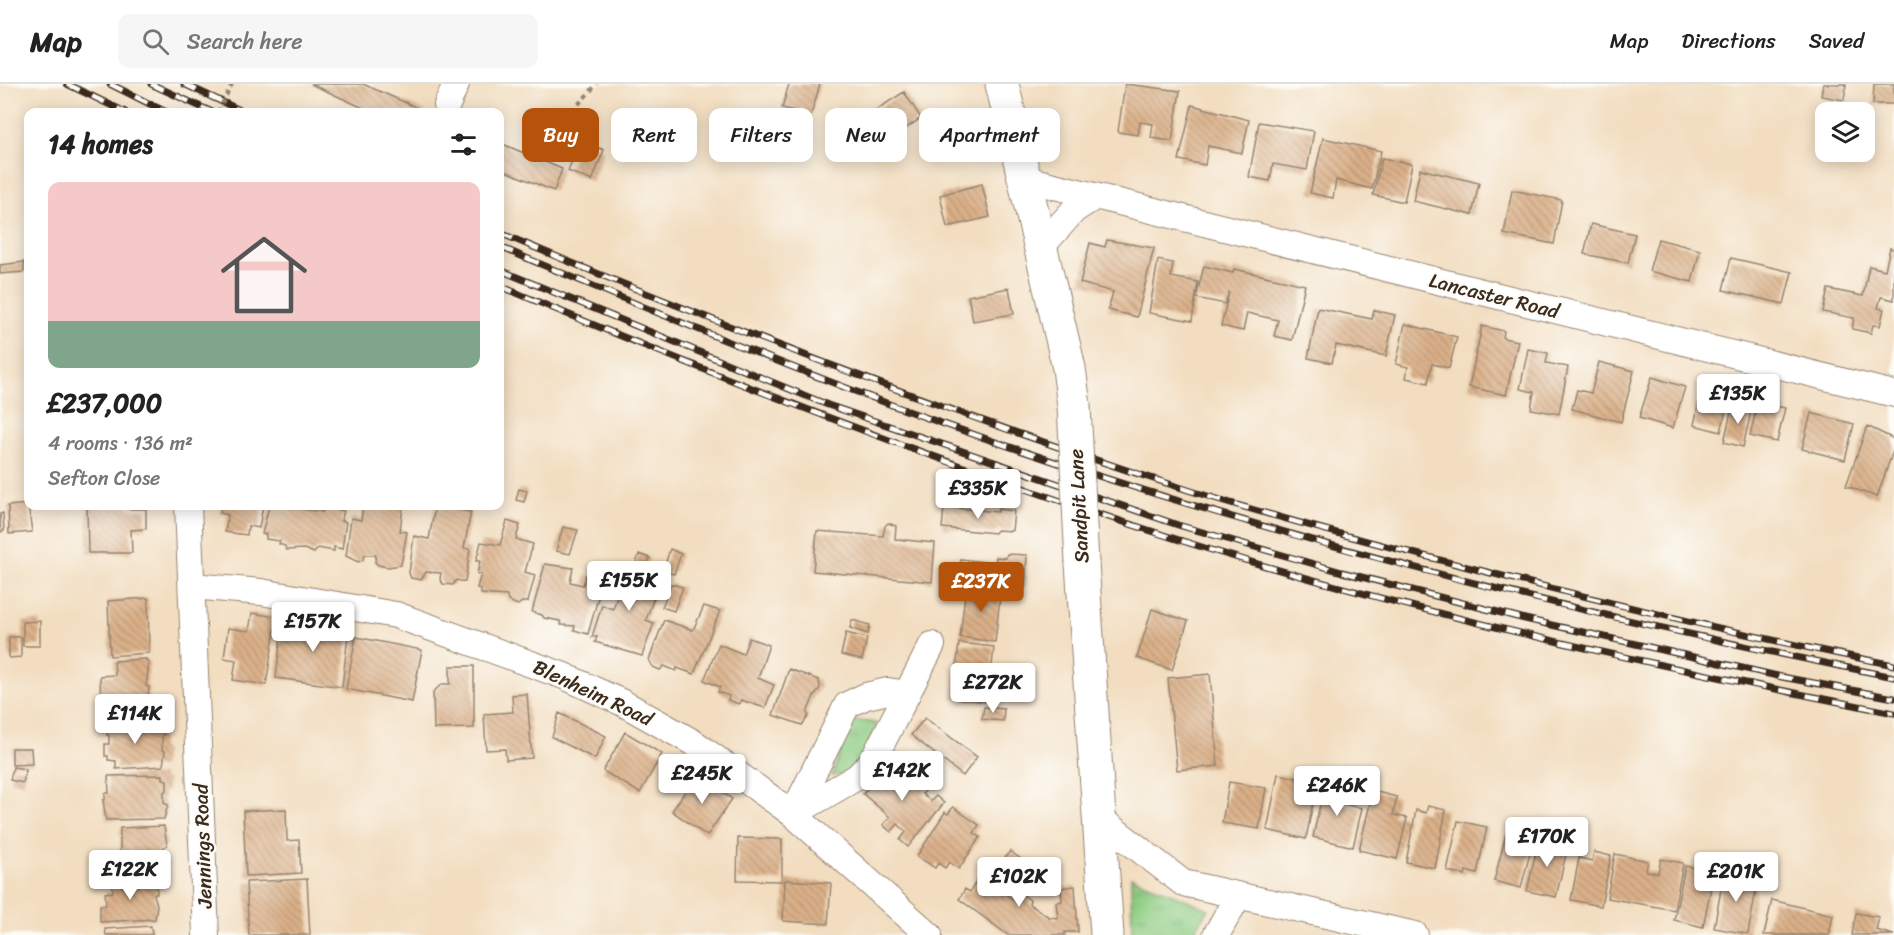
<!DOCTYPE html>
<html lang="en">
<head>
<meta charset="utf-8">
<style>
	:root { --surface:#fff; --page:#f6f6f6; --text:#222; --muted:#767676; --line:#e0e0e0; --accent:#b45309 }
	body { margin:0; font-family:Sriracha,sans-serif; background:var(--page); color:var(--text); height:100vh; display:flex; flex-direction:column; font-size:22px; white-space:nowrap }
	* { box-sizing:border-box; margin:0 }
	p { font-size:20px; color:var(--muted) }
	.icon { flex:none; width:33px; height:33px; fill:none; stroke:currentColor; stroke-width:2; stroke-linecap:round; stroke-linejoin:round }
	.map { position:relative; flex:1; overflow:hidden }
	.details { position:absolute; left:24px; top:24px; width:480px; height:402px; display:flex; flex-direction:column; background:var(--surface); border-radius:12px; box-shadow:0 3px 15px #0003 }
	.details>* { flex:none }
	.guide { position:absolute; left:522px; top:24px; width:570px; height:54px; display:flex; gap:12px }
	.buttons { position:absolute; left:1815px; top:18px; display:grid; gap:12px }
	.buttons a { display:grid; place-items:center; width:60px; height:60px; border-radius:12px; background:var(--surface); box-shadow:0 3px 15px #0003; font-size:30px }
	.price { position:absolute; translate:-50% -51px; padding:0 14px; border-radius:6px; background:#fff; color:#222; font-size:20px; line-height:39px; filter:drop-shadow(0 2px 3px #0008) }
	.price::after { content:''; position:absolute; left:50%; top:36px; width:18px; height:14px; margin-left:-9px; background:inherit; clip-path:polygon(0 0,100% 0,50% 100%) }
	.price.current { background:var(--accent); color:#fff }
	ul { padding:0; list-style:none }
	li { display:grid; align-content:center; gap:12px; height:318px; padding:0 24px }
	li span { display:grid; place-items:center; height:186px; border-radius:12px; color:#555 }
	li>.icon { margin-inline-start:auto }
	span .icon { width:108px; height:108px; fill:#fffc; stroke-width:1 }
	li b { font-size:26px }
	h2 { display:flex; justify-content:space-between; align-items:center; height:72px; padding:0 24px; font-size:26px }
	.tag { padding:0 21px; border-radius:12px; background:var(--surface); box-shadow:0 3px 15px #0003; font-size:21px; line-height:54px }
	.tag.current { background:var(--accent); color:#fff }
	header { display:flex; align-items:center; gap:36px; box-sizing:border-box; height:84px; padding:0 30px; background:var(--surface); border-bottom:2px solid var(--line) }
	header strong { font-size:28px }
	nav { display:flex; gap:33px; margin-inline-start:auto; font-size:21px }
	.search { width:420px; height:54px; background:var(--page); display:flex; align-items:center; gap:15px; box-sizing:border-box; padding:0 21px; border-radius:12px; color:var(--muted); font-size:22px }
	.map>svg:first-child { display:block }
	.grass { fill:url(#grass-tufts); stroke:#637a4f; stroke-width:1.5 }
	.building { fill:url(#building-back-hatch) }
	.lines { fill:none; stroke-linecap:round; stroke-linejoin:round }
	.street-casing { stroke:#96846f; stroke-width:28 }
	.secondary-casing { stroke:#96846f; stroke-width:35 }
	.path { stroke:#96846f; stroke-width:4; stroke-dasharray:4.5 4.5; stroke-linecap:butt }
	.street { stroke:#fff; stroke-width:26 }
	.secondary { stroke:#fff; stroke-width:33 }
	.rail-casing { stroke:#3b2a1e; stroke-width:7 }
	.rail { stroke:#fdfcf7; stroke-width:4.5; stroke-dasharray:14; stroke-linecap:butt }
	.secondary-bridge-casing { stroke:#96846f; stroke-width:35; stroke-linecap:butt }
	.path-bridge { stroke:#96846f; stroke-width:4; stroke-dasharray:4.5 4.5; stroke-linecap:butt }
	.secondary-bridge { stroke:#fff; stroke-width:33 }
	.labels { text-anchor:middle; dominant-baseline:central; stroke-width:5; stroke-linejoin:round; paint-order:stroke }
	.street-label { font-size:20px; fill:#3b2a1e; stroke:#fdfcf7 }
</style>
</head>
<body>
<header>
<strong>Map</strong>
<div class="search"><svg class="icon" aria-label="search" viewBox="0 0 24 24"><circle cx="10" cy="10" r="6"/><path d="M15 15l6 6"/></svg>Search here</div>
<nav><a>Map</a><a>Directions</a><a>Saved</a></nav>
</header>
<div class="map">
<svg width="1894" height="851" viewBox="0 0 1894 851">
	<defs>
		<pattern id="grass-tufts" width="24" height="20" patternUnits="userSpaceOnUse" patternTransform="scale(1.5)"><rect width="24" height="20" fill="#8bca80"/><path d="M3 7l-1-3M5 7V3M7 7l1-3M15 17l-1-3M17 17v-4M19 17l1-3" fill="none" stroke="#73a468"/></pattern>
		<pattern id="building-back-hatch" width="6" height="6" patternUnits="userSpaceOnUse" patternTransform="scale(1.5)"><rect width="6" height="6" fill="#dbb189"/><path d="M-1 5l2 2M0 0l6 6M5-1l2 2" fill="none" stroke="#b3906f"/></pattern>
	</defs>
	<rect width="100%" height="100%" fill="#fdfcf7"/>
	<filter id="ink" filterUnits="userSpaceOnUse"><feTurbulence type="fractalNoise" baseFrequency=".0167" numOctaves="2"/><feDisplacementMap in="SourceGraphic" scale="12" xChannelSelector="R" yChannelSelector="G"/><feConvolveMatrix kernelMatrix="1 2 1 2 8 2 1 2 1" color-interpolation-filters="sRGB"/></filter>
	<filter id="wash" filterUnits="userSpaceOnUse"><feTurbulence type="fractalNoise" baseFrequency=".008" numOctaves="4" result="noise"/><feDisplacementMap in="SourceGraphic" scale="24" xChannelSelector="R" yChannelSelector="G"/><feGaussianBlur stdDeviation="1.35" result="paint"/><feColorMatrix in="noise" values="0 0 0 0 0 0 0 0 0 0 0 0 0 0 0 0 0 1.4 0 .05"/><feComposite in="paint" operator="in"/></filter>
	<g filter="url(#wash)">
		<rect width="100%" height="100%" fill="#f2ddc0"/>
		<path class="grass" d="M851 636 876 639C870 673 870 688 832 692Z
			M1131 793 1209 825 1192 851H1132Z"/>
		<g id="blocks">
			<path class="building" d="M311 0H363L427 28H372Z
				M789 0H820L811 31 782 24Z
				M1125 0 1180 7 1172 57 1151 54 1153 40 1140 38 1138 51 1118 48Z
				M1823 0H1846L1844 16 1821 12Z
				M1874 0H1894V20H1873Z
				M904 8 921 34 889 56 871 29Z
				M1192 21 1249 36 1242 69 1208 62 1205 81 1179 76Z
				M1259 38 1314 47 1307 86 1273 80 1270 97 1249 93Z
				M1323 54 1381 67 1372 105 1336 96 1333 114 1310 109Z
				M580 56 604 66 592 97 568 87Z
				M500 59 562 85 554 107 500 85Z
				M1382 74 1412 80 1404 118 1373 111Z
				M1420 85 1479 99 1472 131 1413 117Z
				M982 100 990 133 947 143 940 111Z
				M1512 106 1562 116 1554 160 1504 150Z
				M1591 140 1635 150 1628 179 1584 170Z
				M1658 155 1700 166 1692 198 1649 187Z
				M1107 156 1154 164 1137 233 1108 226 1113 208 1080 199 1090 159 1105 163Z
				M1890 164 1894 165V216L1881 213 1878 224 1884 225 1880 242 1873 241 1871 249 1852 245 1854 234 1823 228 1828 205 1863 212 1869 182 1885 186Z
				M1731 174 1792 188 1784 220 1723 206Z
				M1158 176 1173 179 1171 193 1198 198 1192 237 1149 229Z
				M24 178V188L0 190V181Z
				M1204 182 1233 189 1234 185 1305 201 1292 256 1274 252 1278 236 1247 229 1243 247 1221 242 1229 208 1225 220 1196 214Z
				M1009 204 1014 230 973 237 968 212Z
				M1318 224 1372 235 1374 226 1395 231 1386 272 1336 261 1332 279 1308 274Z
				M1405 240 1457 253 1449 284 1432 280 1428 299 1406 294 1408 283 1396 280Z
				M1482 242 1504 247 1503 254 1518 257 1506 311 1469 303Z
				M1528 265 1548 269 1546 279 1568 283 1559 330 1531 325 1534 308 1520 305Z
				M1599 278 1634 287 1621 338 1572 325 1577 306 1591 309Z
				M1652 293 1685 303 1673 344 1639 334Z
				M1702 303 1730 309 1721 348 1694 341Z
				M1758 318 1785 324 1777 358 1750 352Z
				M1733 319 1752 323 1743 363 1724 358Z
				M1811 329 1854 340 1845 376 1802 365Z
				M1867 342 1894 355V364L1877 413 1846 402Z
				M519 405 527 407 524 418 516 416Z
				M28 420 32 448 9 450 8 422Z
				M87 422H127V425H146V445L131 446 132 469H88Z
				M221 422H263L259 444 248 442 247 451 225 448 228 431 220 429Z
				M269 422H292L291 424 323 428 324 423 344 427 341 437 346 438 342 465 334 463V467L318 464 314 469 304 465 286 466 285 462 279 460 280 457 266 455V450H262Z
				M363 422H403L400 447 407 448 401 481 388 483 378 481 375 478 376 471H364L363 476 358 478 346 472 351 434 361 436Z
				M435 423 471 428 464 464 470 465 465 498 456 496 453 501 443 500 440 495 441 489 426 488 421 496 411 494 409 489 414 452 429 455Z
				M944 423 998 428V425L1014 427 1012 447 997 446 995 449 942 444Z
				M3 429 4 447 0 448V430Z
				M507 437 520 441 516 455 533 460 525 488 535 491 528 518H522L518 521 508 517 507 512 481 510V505L477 504 481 490H477L480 477H476L481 458 500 461Z
				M888 439 896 442 895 455 935 459 932 498 813 487 817 447 883 452 885 442Z
				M563 443 578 446 570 470 556 467Z
				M670 465 681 470 674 490 663 487Z
				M639 470 650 474 646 481 659 485 655 494 645 491 642 498 658 502 646 536 654 539 642 572 595 558 597 553H592L602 521 613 525 625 488 632 491Z
				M1007 470 1027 471 1025 503 1000 502 1001 492 994 491 996 473 1006 474Z
				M961 475 990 479 989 498 958 495Z
				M545 480 573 484 570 498 583 501 586 491 603 496 588 550 574 546 575 542 561 541 560 537 544 534 542 531 532 528Z
				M671 500 683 503 674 527 662 523Z
				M966 502 1001 504 995 558 960 553Z
				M148 514 149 569 110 572 108 517Z
				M704 522 720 527 694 590 677 584 676 587 664 582 660 586 653 583 649 576 664 536 693 546Z
				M1152 525 1188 537 1172 586 1137 574Z
				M252 529 277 533 266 601 233 596 236 576 224 574 228 544 249 547Z
				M283 535 349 543 342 603 276 594Z
				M852 536 870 541 868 550 850 544Z
				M40 537V562H23V538Z
				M846 549 867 554 862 576 841 571Z
				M9 553H21V573L9 574Z
				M356 553 422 566 412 618 346 605Z
				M749 554 769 561 758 594 774 601 765 624 741 616 739 620 728 616 729 612 718 608 720 603 704 596 719 560 743 570Z
				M959 559 994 563 988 618 953 614Z
				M146 575 149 579 146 602 149 603 147 621 132 622 133 625 101 626 100 592 115 591 114 577Z
				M450 582H474V644L434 645 433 608 442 600H450Z
				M789 585 819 596 820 604 814 612 807 629 809 632 802 641 773 631Z
				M1210 590 1218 682 1177 686 1168 594Z
				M527 610 532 674 506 676 505 665 486 666 484 630 513 628 512 611Z
				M984 623 1004 625 1003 637 982 635Z
				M559 629 606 652 595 675 552 653Z
				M925 634 977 673 963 692 911 651Z
				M161 638 164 644 162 655V666L165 667 163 682 116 685V677L108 676V672H105V660H109V652L107 651V639Z
				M625 648 662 670 640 709 603 687Z
				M12 664H31L32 680 12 681Z
				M888 679 900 689 905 685 911 692 907 696 915 702 919 698 927 705 922 710 931 717 936 712 944 719 908 763 900 756 906 748 898 740 891 748 883 741 890 733 863 710Z
				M13 683 26 685 23 699 10 696Z
				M1278 690 1317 698 1306 755 1267 746Z
				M163 691V695L167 696V706L164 708V719L168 721 164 735 106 736 103 716H105V709H109L108 692Z
				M696 691 732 715 707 752 672 727Z
				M1229 698 1266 704 1259 745 1222 739Z
				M1325 698 1346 703 1343 720 1362 724 1353 763 1313 753Z
				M1373 707 1397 713 1393 731 1407 734 1397 775 1359 766Z
				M1428 722 1446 726 1435 784 1406 778 1416 726 1426 729Z
				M953 723 979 741 974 749 980 753 959 785 949 778 945 784 938 779 935 784 917 772 945 728 948 730Z
				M286 725 287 757 299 756 301 789 246 792 243 727Z
				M1458 737 1487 743 1477 790 1466 787 1465 791 1447 787Z
				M164 742 167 761 153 773V789L120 790V744Z
				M1506 750 1533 757 1521 804 1494 797Z
				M738 754 782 755V797L737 796Z
				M1539 755 1568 762 1556 813 1527 807Z
				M1010 767 1025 778 1018 789 1002 779Z
				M1594 768 1611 772 1601 822 1571 816 1579 774 1592 777Z
				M1615 770 1648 777 1646 787 1658 789 1661 775 1683 779 1674 826 1607 814Z
				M997 782 1016 794 1005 810 1014 816 1019 808 1030 816 1029 820 1049 833 1058 834 1056 818 1062 817 1061 804 1075 802 1078 848H1065V851H1008L959 815 965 805 970 808 979 792 988 797Z
				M1685 782 1714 788 1703 843 1674 836Z
				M1724 789 1758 795 1748 850 1714 844Z
				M156 794 157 810H154L157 821 155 835 100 838V821H106L105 809 113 808 112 795Z
				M307 795 310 851H249L246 798Z
				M785 796 831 799 828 840 783 837Z
				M1772 816 1833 831 1829 851H1764Z
				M1856 829 1879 833 1876 846 1894 851H1852Z
				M151 842 152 851H106L105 845Z"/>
		</g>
	</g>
	<g filter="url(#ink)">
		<use href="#blocks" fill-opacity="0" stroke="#96846f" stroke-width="1.5"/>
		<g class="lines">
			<defs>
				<path id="street" d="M447 21 456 0
					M1026 95 1894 310
					M1041 163 1074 126 1093 114
					M188 422 206 851
					M192 502 261 508 396 531 564 592 623 619 694 659 793 730 929 851
					M793 730 857 693 872 678 932 561
					M793 730 847 621 866 612 888 607 907 610
					M1099 734 1183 799 1415 851
					M1216 851 1238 812"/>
				<path id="secondary" d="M1002 0 1069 284 1074 322
					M1082 479 1107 851"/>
			</defs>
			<use href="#street" class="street-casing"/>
			<use href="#secondary" class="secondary-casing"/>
			<path class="path" d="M542 60 597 0"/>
			<use href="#street" class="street"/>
			<use href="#secondary" class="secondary"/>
			<defs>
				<path id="rail" d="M67 0 125 28
					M110 0 166 28
					M151 0 212 28
					M184 0 244 28
					M500 149C726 244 954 331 1188 406 1284 436 1381 461 1479 486 1616 521 1754 554 1894 581
					M500 163C653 227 807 292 964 347 1267 453 1580 531 1894 593
					M500 186 828 321 1178 441 1342 488 1525 535 1782 593 1894 614
					M500 202C721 295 944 381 1173 454 1409 529 1652 581 1894 629"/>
			</defs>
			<use href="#rail" class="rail-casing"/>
			<use href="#rail" class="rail"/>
			<defs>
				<path id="secondary-bridge" d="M1074 322 1082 479"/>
			</defs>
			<use href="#secondary-bridge" class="secondary-bridge-casing"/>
			<path class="path-bridge" d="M218 28 232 0"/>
			<use href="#secondary-bridge" class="secondary-bridge"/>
		</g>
	</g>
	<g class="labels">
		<g class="street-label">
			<text transform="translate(1494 212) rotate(14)">Lancaster Road</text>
			<text transform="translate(1079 422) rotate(-93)">Sandpit Lane</text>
			<text transform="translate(593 609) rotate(25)">Blenheim Road</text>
			<text transform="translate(203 762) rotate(-92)">Jennings Road</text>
		</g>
	</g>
</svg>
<div class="buttons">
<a><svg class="icon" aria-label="layers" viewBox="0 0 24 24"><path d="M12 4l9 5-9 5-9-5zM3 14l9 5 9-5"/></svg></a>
</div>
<b class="price" style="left:1738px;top:341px">£135K</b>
<b class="price" style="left:978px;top:436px">£335K</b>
<b class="price" style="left:629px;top:528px">£155K</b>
<b class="price current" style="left:981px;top:529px">£237K</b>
<b class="price" style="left:313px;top:569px">£157K</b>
<b class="price" style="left:993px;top:630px">£272K</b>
<b class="price" style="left:135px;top:661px">£114K</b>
<b class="price" style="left:902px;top:718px">£142K</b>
<b class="price" style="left:702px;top:721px">£245K</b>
<b class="price" style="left:1337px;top:733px">£246K</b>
<b class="price" style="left:1547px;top:784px">£170K</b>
<b class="price" style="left:130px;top:817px">£122K</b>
<b class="price" style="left:1736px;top:819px">£201K</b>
<b class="price" style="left:1019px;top:824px">£102K</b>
<div class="guide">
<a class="tag current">Buy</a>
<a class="tag">Rent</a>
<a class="tag">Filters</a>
<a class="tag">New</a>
<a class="tag">Apartment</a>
</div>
<section class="details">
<h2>14 homes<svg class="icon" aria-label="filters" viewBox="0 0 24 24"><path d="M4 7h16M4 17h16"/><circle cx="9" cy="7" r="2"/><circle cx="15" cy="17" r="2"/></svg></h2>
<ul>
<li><span style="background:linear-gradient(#f6c9c9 75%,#7fa58c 0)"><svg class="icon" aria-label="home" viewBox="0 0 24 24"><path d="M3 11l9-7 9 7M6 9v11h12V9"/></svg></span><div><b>£237,000</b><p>4 rooms · 136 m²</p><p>Sefton Close</p></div></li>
</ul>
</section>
</div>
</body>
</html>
